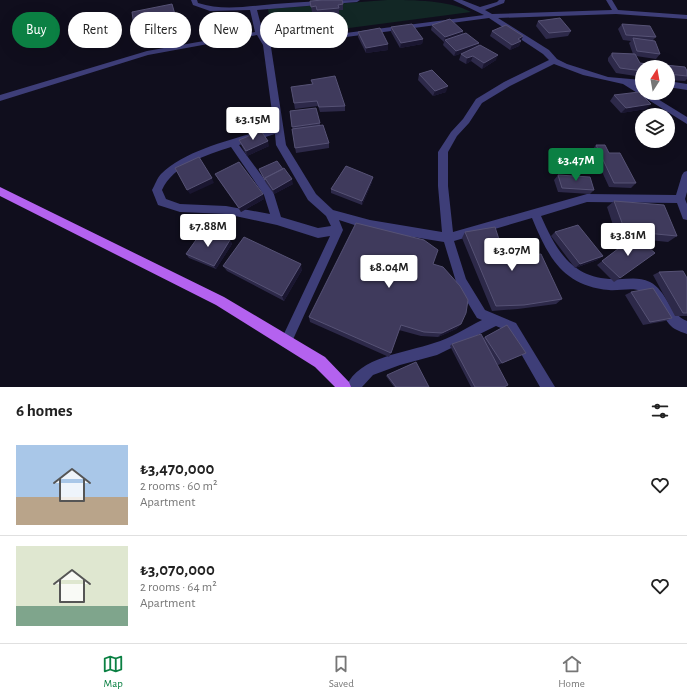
<!DOCTYPE html>
<html lang="en">
<head>
<meta charset="utf-8">
<style>
	:root { --surface:#fff; --page:#f2f2f2; --text:#222; --muted:#767676; --line:#e0e0e0; --accent:#0b8043 }
	body { margin:0; font-family:"Alegreya Sans",sans-serif; background:var(--page); color:var(--text); height:100vh; display:flex; flex-direction:column; font-size:15px; white-space:nowrap }
	* { box-sizing:border-box; margin:0 }
	p { font-size:13px; color:var(--muted) }
	.icon { flex:none; width:22px; height:22px; fill:none; stroke:currentColor; stroke-width:2; stroke-linecap:round; stroke-linejoin:round }
	.map { position:relative; height:387px; overflow:hidden }
	.drawer { display:flex; flex-direction:column; background:var(--surface); flex:1 }
	.drawer>* { flex:none }
	.banner { position:absolute; left:12px; top:12px; width:400px; height:36px; display:flex; gap:8px }
	.needle { width:26px; rotate:11deg }
	.fabs { position:absolute; left:635px; top:60px; display:grid; gap:8px }
	.fabs a { display:grid; place-items:center; width:40px; height:40px; border-radius:50%; background:var(--surface); box-shadow:0 4px 16px #0002; font-size:20px }
	.price { position:absolute; translate:-50% -34px; padding:0 9px; border-radius:4px; background:#fff; color:#222; font-size:13px; line-height:26px; filter:drop-shadow(0 1px 2px #0008) }
	.price::after { content:''; position:absolute; left:50%; top:24px; width:12px; height:9px; margin-left:-6px; background:inherit; clip-path:polygon(0 0,100% 0,50% 100%) }
	.price.on { background:var(--accent); color:#fff }
	ul { padding:0; list-style:none }
	li { display:flex; align-items:center; gap:12px; height:100px; padding:0 16px }
	li+li { border-top:1px solid var(--line) }
	li span { display:grid; place-items:center; flex:none; width:112px; height:80px; border-radius:0px; color:#555 }
	li>.icon { margin-inline-start:auto }
	span .icon { width:48px; height:48px; fill:#fffc; stroke-width:1 }
	li b { font-size:17px }
	h2 { display:flex; justify-content:space-between; align-items:center; height:48px; padding:0 16px; font-size:17px }
	.tag { padding:0 14px; border-radius:18px; background:var(--surface); box-shadow:0 4px 16px #0002; font-size:14px; line-height:36px }
	.tag.on { background:var(--accent); color:#fff }
	.dock { display:flex; justify-content:space-around; align-items:center; height:56px; border-top:1px solid var(--line); background:var(--surface); font-size:11px; color:var(--muted) }
	.dock a { display:grid; justify-items:center; gap:2px }
	.dock .on { color:var(--accent) }
	.map>svg:first-child { display:block }
	.green { fill:#122725 }
	.lines { fill:none; stroke-linecap:round; stroke-linejoin:round }
	.minor { fill:#3e3e78; fill-rule:evenodd }
	.major { fill:#b462ef; fill-rule:evenodd }
	.wall { fill:#2d2949 }
	.shaded-wall { fill:#1a1630 }
	.building { fill:#3f3a5c; stroke:#565275 }
</style>
</head>
<body>
<div class="map">
<svg width="687" height="387" viewBox="0 0 687 387">
	<rect width="100%" height="100%" fill="#100e1d"/>
	<path class="green" d="M387 0C414 0 449 0 471 12L273 38 268 9Z"/>
	<g class="lines">
		<path class="minor" d="M191 0H197L198 3C222 11 250 6 274 4 303 2 331 0 360 0L357 2 257 10 263 33 269 43 484 15 453 0H462L480 7 497 2 499 0H505L504 3 485 10 492 14 612 10 606 0H612L618 10 687 15V19L616 14 498 18 549 50 557 59 567 64 608 77 642 80V86L636 85 642 89V93H648L687 117V124L623 84 583 75 554 64 510 86 482 103 469 123 457 136 448 152V186L453 232 587 194 676 195 682 175 684 172 687 171V192L685 199 687 204V220L683 219 677 203 587 202 541 216C556 250 572 279 614 279 626 280 637 276 650 282 667 291 669 314 687 321V334C682 332 675 330 671 326 661 316 656 296 642 291 632 287 619 291 609 290 563 286 548 257 532 218L454 241 466 279 485 310 516 323 555 387H540L508 331 496 326 437 355 400 365 373 375 362 387H346C359 356 406 353 434 343 451 338 466 328 482 320L477 318 457 285 444 242 370 230 339 220 343 230 290 346 286 348 282 346 280 342 282 338 330 236 318 238 277 225 226 214 180 212 158 205 152 190C155 185 157 178 161 174 188 148 239 138 274 127L263 45 257 35 148 55 0 101V95L147 51 255 32 250 10 210 11 193 5ZM489 18 543 54 549 60 504 82 476 99 463 119 451 132 438 152V186L442 232 370 220 333 210 316 194 286 145 271 47ZM275 134 276 145 308 200 326 216 331 226 318 228 281 217 273 191 239 145ZM231 147 264 195 270 214 226 206 180 204 166 199 162 190C173 165 207 155 231 147Z
			M668 81 687 84V90L668 87Z"/>
		<path class="major" d="M0 187 224 297 325 357 349 382 351 387H335L315 367 216 305 0 196Z"/>
	</g>
	<path class="wall" d="M310 1 343 4V10H339V14L317 15V12H312Z
		M538 21 571 31 568 36 546 39 536 26Z
		M622 24 656 37 653 40 660 54 656 59 636 56 642 67V77L616 73 608 61V58L612 53 633 54 629 43 631 41 623 40 618 29Z
		M432 25 463 31V34L479 43 478 46 496 60 482 69 471 61 466 64 459 60 461 54 465 52 454 56 443 45 444 42 431 30Z
		M391 27 423 39 422 44 400 48 391 32Z
		M492 31 523 36 519 46 510 50 490 36Z
		M358 32 388 44V50L366 53 358 37Z
		M655 64 685 67 687 71V79L685 81 668 80V67H652Z
		M419 74 446 92 433 96 418 80Z
		M311 80 345 106V111L320 112 318 106 295 109 292 92 312 84Z
		M614 95 646 109 621 113 610 101Z
		M290 111 320 123V125L329 143V148L296 153 292 129H293Z
		M239 140 269 146 247 156 241 145Z
		M596 145 609 153 636 183 631 188 609 187 592 150Z
		M259 169H283L293 184 274 194 266 183Z
		M215 174 264 199 241 212 218 179Z
		M558 175 594 190 590 194 558 192 554 180Z
		M372 182 362 205 331 193V189Z
		M614 201 677 236 668 242 639 239 620 278 614 282 597 265 632 238 617 237 607 207Z
		M465 232 505 258 562 299 556 304 518 309 492 311 462 238Z
		M555 232 603 256 597 260 575 268 551 236Z
		M230 240 232 244 216 269 189 258 186 254Z
		M433 264 461 324 456 329 438 337 421 336 399 330 391 353 389 357 310 322 309 317Z
		M223 266 302 270 284 301 227 271Z
		M659 272 687 278V316H675L653 275Z
		M631 292 672 318 665 321 643 325 625 295Z
		M485 337 521 355 498 365 494 359 504 387H471L450 346 452 344 483 338Z
		M387 375 429 387H394L386 376Z"/>
	<path class="shaded-wall" d="M172 4 179 25 138 34 134 26Z
		M463 31 462 36 445 40 444 42 445 37Z
		M523 36 519 46 510 50 512 45 518 39Z
		M423 39 422 44 400 48 401 43Z
		M479 43 477 48 454 56 456 51Z
		M388 44V50L366 53V48Z
		M498 55 496 60 482 69 484 63Z
		M473 56 471 61 466 64 467 58Z
		M448 86 446 92 433 96 435 91Z
		M651 104 646 109 621 113 626 108Z
		M268 141 269 146 247 156 246 151Z
		M373 177 372 182 362 205V201Z
		M212 178 214 183 190 194 187 190Z
		M292 179 293 184 274 194 273 190Z
		M263 194 264 199 241 212 239 208Z
		M230 240 232 244 216 269 214 266Z
		M603 256 597 260 575 268 580 264Z
		M301 264 302 270 284 301 282 296Z
		M461 324 456 329 438 337 442 333Z"/>
	<path class="building" d="M324 0H342L343 4 338 5 339 8 317 10 316 6 311 7 310 1Z
		M172 4 176 18 134 26 132 12Z
		M560 18 571 31 549 33 538 21Z
		M450 19 463 31 445 37 432 25Z
		M412 24 423 39 401 43 391 27Z
		M622 24 650 26 656 37 626 35Z
		M506 25 523 36 518 39 521 41 512 45 492 31Z
		M380 28 388 44 366 48 358 32Z
		M466 33 479 43 456 51 445 40Z
		M633 38 655 41 660 54 637 51Z
		M480 45 498 55 484 63 473 56 467 58 461 54Z
		M612 53 635 54 640 63 647 64 648 67H642V71L620 68 612 56Z
		M655 64 685 67 687 71V76L668 74V67H656Z
		M432 70 448 86 435 91 419 74Z
		M335 76 345 106 319 107 317 101 294 103 291 87 313 84 311 80Z
		M639 92 651 104 626 108 614 95Z
		M316 108 320 123 292 127 290 111Z
		M323 125 329 143 295 148 292 129Z
		M261 131 268 141 246 151 239 140Z
		M596 145H605L609 153H620L636 183H614Z
		M199 157 212 178 187 190 175 168Z
		M277 161 283 169 265 178V180L259 169Z
		M239 162 263 194 239 208 215 174Z
		M346 166 373 177 362 201 331 189Z
		M284 168 292 179 273 190 265 178Z
		M558 175 590 177 594 190 562 188Z
		M614 201 664 205 677 236 625 231Z
		M356 223 424 240 438 250 433 264 443 267 460 286 468 300 466 313 461 324 442 333 424 332 401 325 391 353 309 317Z
		M578 225 603 256 580 264 555 232Z
		M495 227 505 258 541 254 562 299 524 305 496 306 465 232Z
		M203 230 230 240 214 266 186 254Z
		M635 236 655 253 620 278 602 261Z
		M244 237 301 264 282 296 223 266Z
		M683 271 687 278V313H683L659 272Z
		M653 288 672 318 650 322 631 292Z
		M507 325 526 353 502 363 485 337Z
		M481 334 508 385 504 387H475L452 344Z
		M416 362 429 387H396L387 375Z"/>
</svg>
<div class="fabs">
<a><svg class="needle" viewBox="-14 -14 28 28"><path d="M0-13l5 13h-10z" fill="#e53935"/><path d="M0 13l5-13h-10z" fill="#767676"/></svg></a>
<a><svg class="icon" aria-label="layers" viewBox="0 0 24 24"><path d="M12 4l9 5-9 5-9-5zM3 14l9 5 9-5"/></svg></a>
</div>
<b class="price" style="left:253px;top:141px">₺3.15M</b>
<b class="price on" style="left:576px;top:182px">₺3.47M</b>
<b class="price" style="left:208px;top:248px">₺7.88M</b>
<b class="price" style="left:628px;top:257px">₺3.81M</b>
<b class="price" style="left:512px;top:272px">₺3.07M</b>
<b class="price" style="left:389px;top:289px">₺8.04M</b>
<div class="banner">
<a class="tag on">Buy</a>
<a class="tag">Rent</a>
<a class="tag">Filters</a>
<a class="tag">New</a>
<a class="tag">Apartment</a>
</div>
</div>
<section class="drawer">
<h2>6 homes<svg class="icon" aria-label="filters" viewBox="0 0 24 24"><path d="M4 7h16M4 17h16"/><circle cx="9" cy="7" r="2"/><circle cx="15" cy="17" r="2"/></svg></h2>
<ul>
<li><span style="background:linear-gradient(#a9c7e8 65%,#b9a48a 0)"><svg class="icon" aria-label="home" viewBox="0 0 24 24"><path d="M3 11l9-7 9 7M6 9v11h12V9"/></svg></span><div><b>₺3,470,000</b><p>2 rooms · 60 m²</p><p>Apartment</p></div><svg class="icon" aria-label="heart" viewBox="0 0 24 24"><path d="M12 20l-8-8c-3-5 5-10 8-4 3-6 11-1 8 4z"/></svg></li>
<li><span style="background:linear-gradient(#dfe7d0 75%,#7fa58c 0)"><svg class="icon" aria-label="home" viewBox="0 0 24 24"><path d="M3 11l9-7 9 7M6 9v11h12V9"/></svg></span><div><b>₺3,070,000</b><p>2 rooms · 64 m²</p><p>Apartment</p></div><svg class="icon" aria-label="heart" viewBox="0 0 24 24"><path d="M12 20l-8-8c-3-5 5-10 8-4 3-6 11-1 8 4z"/></svg></li>
</ul>
</section>
<nav class="dock">
<a class="on"><svg class="icon" aria-label="map" viewBox="0 0 24 24"><path d="M3 6l6-2 6 2 6-2v14l-6 2-6-2-6 2zM9 4v14M15 6v14"/></svg>Map</a>
<a><svg class="icon" aria-label="saved" viewBox="0 0 24 24"><path d="M7 4h10v16l-5-4-5 4z"/></svg>Saved</a>
<a><svg class="icon" aria-label="home" viewBox="0 0 24 24"><path d="M3 11l9-7 9 7M6 9v11h12V9"/></svg>Home</a>
</nav>
</body>
</html>
